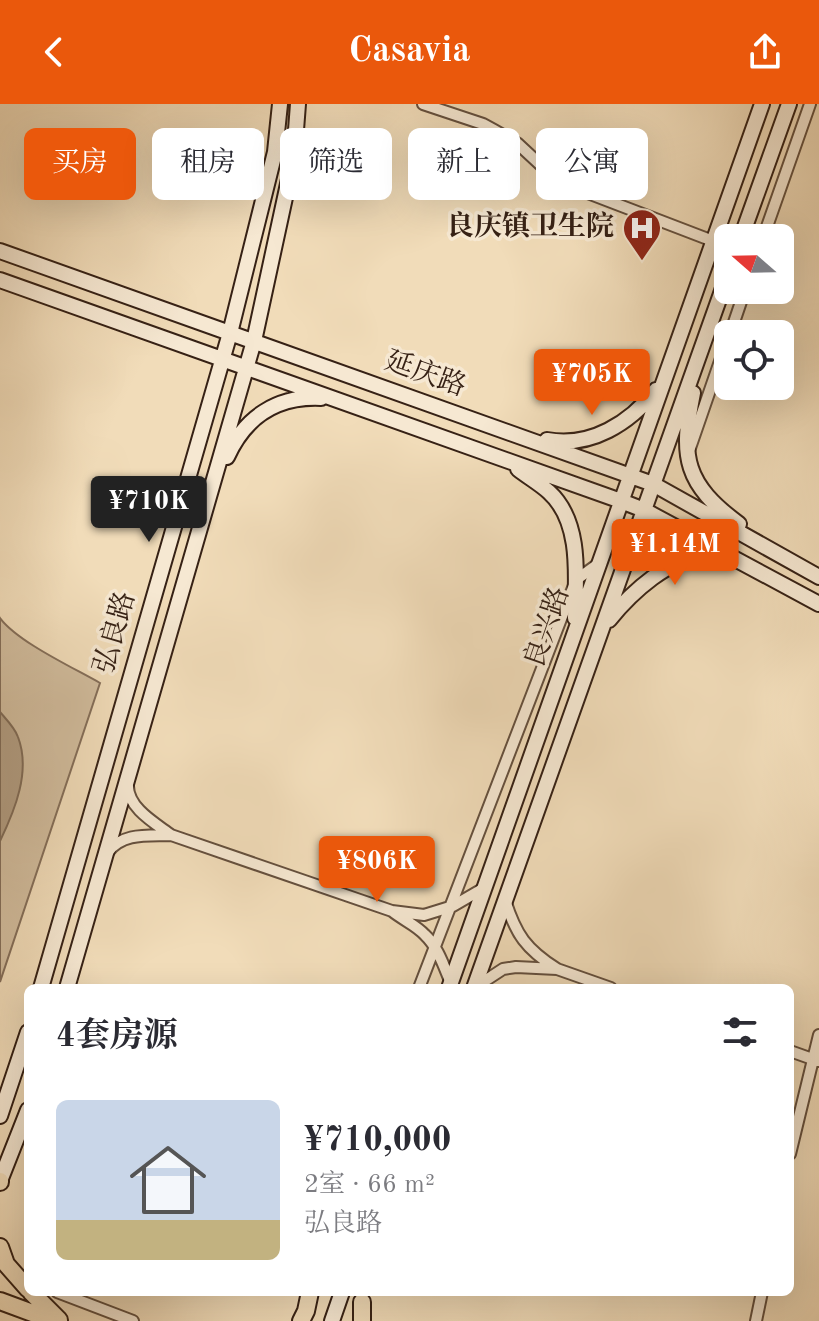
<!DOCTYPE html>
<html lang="zh">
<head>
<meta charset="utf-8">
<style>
	:root { --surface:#fff; --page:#f2f2f3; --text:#2b2b33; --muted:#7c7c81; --line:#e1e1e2; --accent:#ea580c }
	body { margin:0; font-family:"Old Standard TT","Noto Serif SC",serif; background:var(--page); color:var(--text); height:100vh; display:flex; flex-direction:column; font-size:30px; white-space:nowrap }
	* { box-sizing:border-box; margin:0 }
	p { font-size:26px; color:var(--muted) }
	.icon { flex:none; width:44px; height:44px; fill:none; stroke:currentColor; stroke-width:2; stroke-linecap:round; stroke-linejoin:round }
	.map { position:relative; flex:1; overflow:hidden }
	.sheet { position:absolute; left:24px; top:880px; width:770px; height:312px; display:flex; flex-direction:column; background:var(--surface); border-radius:12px; box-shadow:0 8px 32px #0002 }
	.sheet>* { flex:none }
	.guide { position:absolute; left:24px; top:24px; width:772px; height:72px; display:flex; gap:16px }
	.needle { width:52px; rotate:290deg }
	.fabs { position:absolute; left:714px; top:120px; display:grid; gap:16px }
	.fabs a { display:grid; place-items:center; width:80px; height:80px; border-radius:12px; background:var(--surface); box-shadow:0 8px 32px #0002; font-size:40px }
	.price { position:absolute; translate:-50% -68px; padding:0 18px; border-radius:8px; background:var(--accent); color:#fff; font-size:26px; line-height:52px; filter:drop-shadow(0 2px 4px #0008) }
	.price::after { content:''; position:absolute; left:50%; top:48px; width:24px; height:18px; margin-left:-12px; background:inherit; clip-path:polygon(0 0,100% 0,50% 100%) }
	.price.active { background:#222; color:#fff }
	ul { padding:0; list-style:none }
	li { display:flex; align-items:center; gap:24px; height:200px; padding:0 32px }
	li+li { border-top:2px solid var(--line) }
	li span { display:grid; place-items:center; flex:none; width:224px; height:160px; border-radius:12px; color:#555 }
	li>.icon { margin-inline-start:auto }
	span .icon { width:96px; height:96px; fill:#fffc; stroke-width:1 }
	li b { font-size:34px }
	h2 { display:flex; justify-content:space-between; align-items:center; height:96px; padding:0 32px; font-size:34px }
	.chip { padding:0 28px; border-radius:12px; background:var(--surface); box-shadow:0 8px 32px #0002; font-size:28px; line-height:72px }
	.chip.active { background:var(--accent); color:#fff }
	header { display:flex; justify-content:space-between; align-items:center; height:104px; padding:0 32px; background:var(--accent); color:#fff; font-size:36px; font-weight:800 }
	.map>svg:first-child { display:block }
	.green { fill:#d1bc9d; stroke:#846e59; stroke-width:2 }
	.water { fill:#b19c81; stroke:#806b56; stroke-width:2 }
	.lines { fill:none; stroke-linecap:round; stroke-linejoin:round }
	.street-casing { stroke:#65503e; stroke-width:14 }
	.secondary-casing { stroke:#362115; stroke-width:18 }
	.primary-casing { stroke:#362115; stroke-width:20 }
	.street { stroke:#f6e8d2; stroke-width:10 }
	.secondary { stroke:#f6e8d2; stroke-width:14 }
	.primary { stroke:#f1dcb9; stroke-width:16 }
	.labels { text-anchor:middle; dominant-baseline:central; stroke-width:7; stroke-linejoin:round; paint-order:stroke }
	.poi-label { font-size:28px; font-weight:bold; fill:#362115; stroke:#f6e8d2; text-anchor:end }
	.street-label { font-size:28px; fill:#362115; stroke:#f6e8d2 }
</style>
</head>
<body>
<header><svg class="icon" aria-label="back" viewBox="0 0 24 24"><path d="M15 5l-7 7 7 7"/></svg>Casavia<svg class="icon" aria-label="share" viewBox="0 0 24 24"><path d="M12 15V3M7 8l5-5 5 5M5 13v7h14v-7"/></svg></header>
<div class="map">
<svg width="819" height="1217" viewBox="0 0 819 1217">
	<rect width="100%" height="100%" fill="#f1dcb9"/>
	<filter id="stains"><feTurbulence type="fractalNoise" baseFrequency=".0025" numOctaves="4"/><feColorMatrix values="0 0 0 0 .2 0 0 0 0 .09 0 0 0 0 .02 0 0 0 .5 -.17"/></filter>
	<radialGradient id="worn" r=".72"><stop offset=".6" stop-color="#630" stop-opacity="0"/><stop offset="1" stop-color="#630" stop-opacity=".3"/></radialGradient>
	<path class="green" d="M0 514C18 538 72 563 100 579L0 878Z"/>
	<path class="water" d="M0 608C6 615 15 624 18 633 31 667 15 706 0 737Z"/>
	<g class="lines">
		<defs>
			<path id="street" d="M423 0 483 20 494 26 517 39 559 78 713 137
				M763 134 810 0
				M730 230 745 186
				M690 344 728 234
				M171 731 392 807
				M108 748C123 728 149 732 171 731 155 719 128 704 128 682
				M557 865 611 884
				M451 879C444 863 438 843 425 831 416 821 403 816 392 807L424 811 453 802 484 784
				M419 884 576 476 598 460
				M474 884 503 865 516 863 557 865C526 845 516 831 505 796
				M790 947 818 957
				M790 1050 819 931
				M57 1188 133 1217
				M756 1217 762 1188"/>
			<path id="secondary" d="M741 134 789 0
				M0 147 653 380 819 473
				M0 176 621 397 644 406 819 500
				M693 289C680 354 685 380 739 420
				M547 336C591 344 630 319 656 286
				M227 353C245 313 277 292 321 294
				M518 365C528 373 539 379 549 388 582 418 576 473 575 514
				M609 516C631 489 670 452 707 452 713 452 720 455 725 457
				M41 884 230 229 275 48 280 0
				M67 884 254 237 294 52 298 0
				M449 884 762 0
				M474 884 728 170
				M0 1012 28 928
				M0 1077 28 1006
				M332 1217 342 1188"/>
			<path id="primary" d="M0 1078V1077
				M0 1143 6 1160 28 1185
				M31 1188 59 1216
				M0 1197 54 1217
				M301 1217 306 1207 310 1188
				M362 1217V1198"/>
		</defs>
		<use href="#street" class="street-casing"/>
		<use href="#secondary" class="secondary-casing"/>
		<use href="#primary" class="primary-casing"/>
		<use href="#street" class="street"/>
		<use href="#secondary" class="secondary"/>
		<use href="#primary" class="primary"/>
	</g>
	<defs>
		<symbol id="hospital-pin" viewBox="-11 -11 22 30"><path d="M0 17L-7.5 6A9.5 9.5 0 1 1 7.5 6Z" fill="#8f2418" stroke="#f6e8d2"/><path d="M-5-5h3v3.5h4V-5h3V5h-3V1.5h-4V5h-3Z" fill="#fff"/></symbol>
	</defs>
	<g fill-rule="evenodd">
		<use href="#hospital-pin" x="620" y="102" width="44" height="60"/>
	</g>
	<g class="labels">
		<g class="poi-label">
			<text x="614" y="124">良庆镇卫生院</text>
		</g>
		<g class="street-label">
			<text transform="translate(425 271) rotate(20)">延庆路</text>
			<text transform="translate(548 524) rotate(-71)">良兴路</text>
			<text transform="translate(116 529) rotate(-74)">弘良路</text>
		</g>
	</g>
	<rect width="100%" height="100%" filter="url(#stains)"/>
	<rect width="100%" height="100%" fill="url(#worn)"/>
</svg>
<div class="fabs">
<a><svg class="needle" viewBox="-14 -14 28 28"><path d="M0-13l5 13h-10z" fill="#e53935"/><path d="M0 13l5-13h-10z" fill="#7c7c81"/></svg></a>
<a><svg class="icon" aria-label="locate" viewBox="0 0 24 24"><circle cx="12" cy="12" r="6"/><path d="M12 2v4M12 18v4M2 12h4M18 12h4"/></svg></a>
</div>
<b class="price" style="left:592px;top:313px">¥705K</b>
<b class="price active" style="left:149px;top:440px">¥710K</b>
<b class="price" style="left:675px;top:483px">¥1.14M</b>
<b class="price" style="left:377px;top:800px">¥806K</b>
<div class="guide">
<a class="chip active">买房</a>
<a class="chip">租房</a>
<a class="chip">筛选</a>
<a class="chip">新上</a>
<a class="chip">公寓</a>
</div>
<section class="sheet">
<h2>4套房源<svg class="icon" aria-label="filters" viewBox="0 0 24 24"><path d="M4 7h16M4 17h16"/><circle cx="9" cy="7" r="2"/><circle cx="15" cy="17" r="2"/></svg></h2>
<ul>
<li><span style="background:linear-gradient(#c9d6e8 75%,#c2b280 0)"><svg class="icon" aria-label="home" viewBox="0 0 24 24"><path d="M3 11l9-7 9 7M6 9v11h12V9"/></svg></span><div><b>¥710,000</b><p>2室 · 66 m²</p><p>弘良路</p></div></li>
</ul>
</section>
</div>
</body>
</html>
